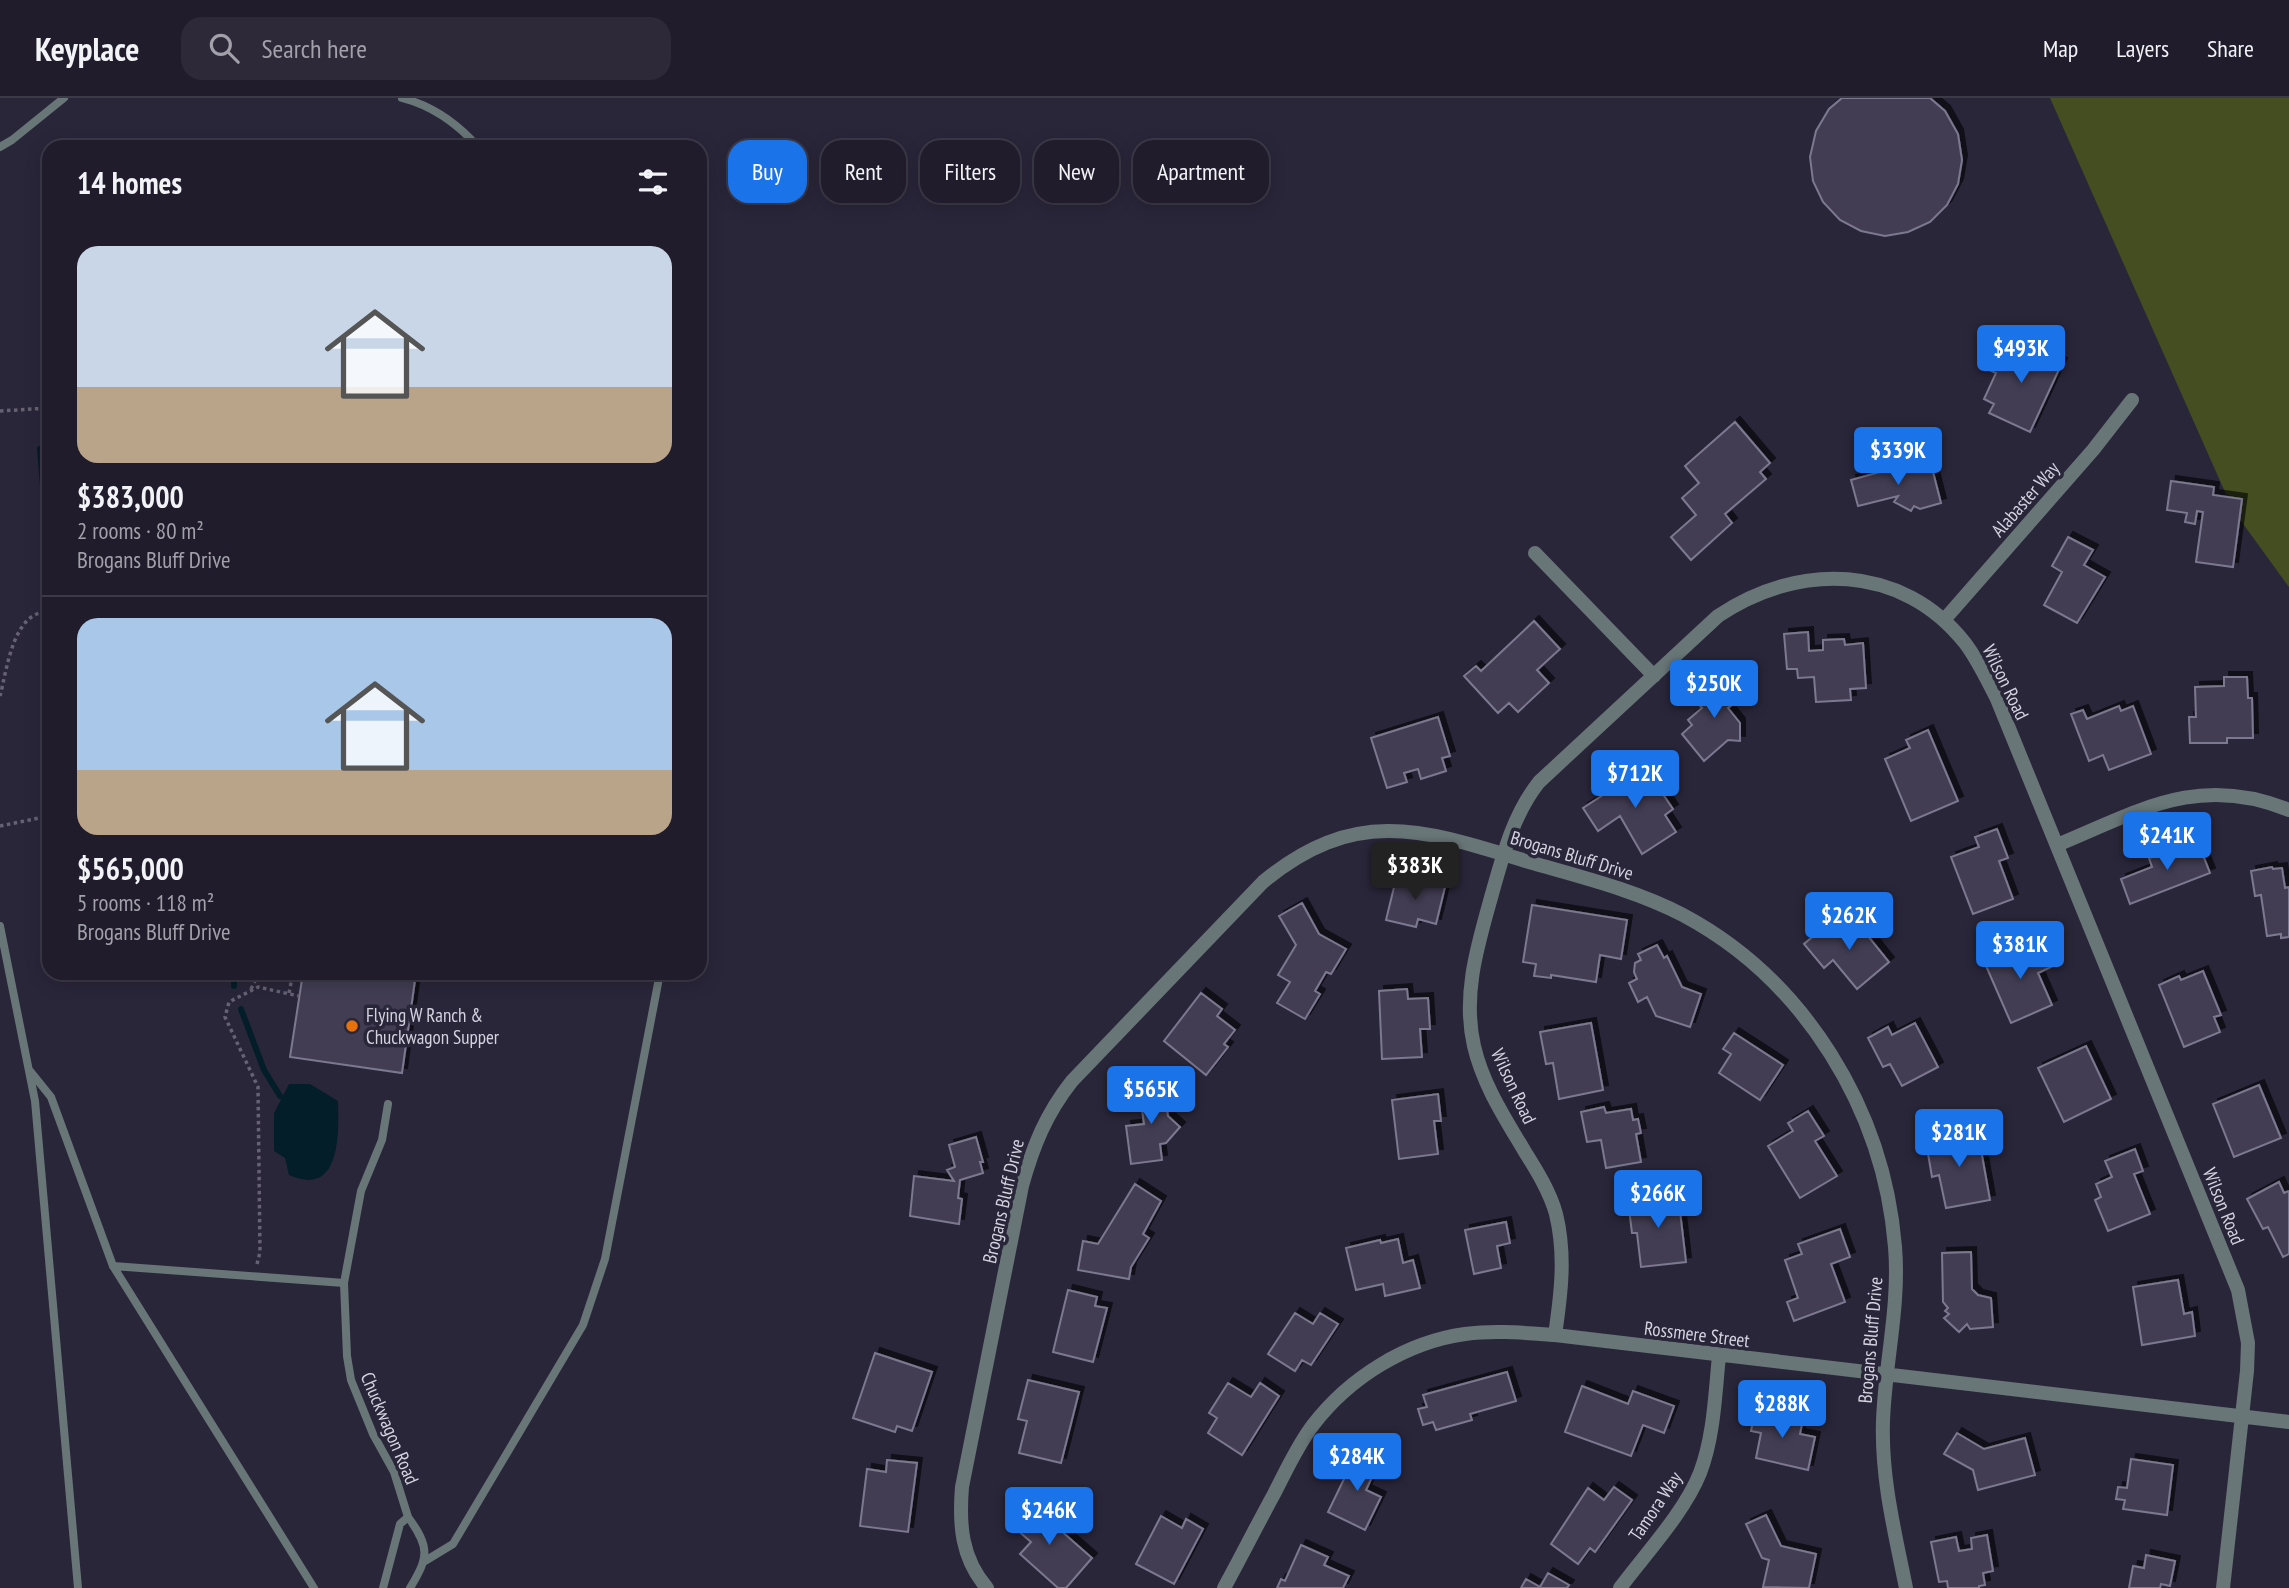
<!DOCTYPE html>
<html lang="en">
<head>
<meta charset="utf-8">
<style>
	:root { --surface:#201c2c; --page:#2d2938; --text:#f1f3f6; --muted:#a2a1a9; --line:#3d3a48; --accent:#1a73e8 }
	body { margin:0; font-family:"PT Sans Narrow",sans-serif; background:var(--page); color:var(--text); height:100vh; display:flex; flex-direction:column; font-size:26px; white-space:nowrap }
	* { box-sizing:border-box; margin:0 }
	p { font-size:23px; color:var(--muted) }
	.icon { flex:none; width:38px; height:38px; fill:none; stroke:currentColor; stroke-width:2; stroke-linecap:round; stroke-linejoin:round }
	.map { position:relative; flex:1; overflow:hidden }
	.side { position:absolute; left:42px; top:42px; width:665px; height:840px; display:flex; flex-direction:column; background:var(--surface); border-radius:21px; box-shadow:0 4px 18px #0003,0 0 0 2px var(--line) }
	.side>* { flex:none }
	.hud { position:absolute; left:728px; top:42px; width:665px; height:63px; display:flex; gap:14px }
	.price { position:absolute; translate:-50% -60px; padding:0 16px; border-radius:7px; background:var(--accent); color:#fff; font-size:23px; line-height:46px; filter:drop-shadow(0 2px 4px #0008) }
	.price::after { content:''; position:absolute; left:50%; top:42px; width:21px; height:16px; margin-left:-10px; background:inherit; clip-path:polygon(0 0,100% 0,50% 100%) }
	.price.active { background:#222; color:#fff }
	ul { padding:0; list-style:none }
	li { display:grid; align-content:center; gap:14px; height:371px; padding:0 35px }
	li+li { border-top:2px solid var(--line) }
	li span { display:grid; place-items:center; height:217px; border-radius:21px; color:#555 }
	li>.icon { margin-inline-start:auto }
	span .icon { width:126px; height:126px; fill:#fffc; stroke-width:1 }
	li b { font-size:30px }
	h2 { display:flex; justify-content:space-between; align-items:center; height:84px; padding:0 35px; font-size:30px }
	.tag { padding:0 24px; border-radius:21px; background:var(--surface); box-shadow:0 4px 18px #0003,0 0 0 2px var(--line); font-size:24px; line-height:63px }
	.tag.active { background:var(--accent); color:#fff }
	header { display:flex; align-items:center; gap:42px; box-sizing:border-box; height:98px; padding:0 35px; background:var(--surface); border-bottom:2px solid var(--line) }
	header strong { font-size:33px }
	nav { display:flex; gap:38px; margin-inline-start:auto; font-size:24px }
	.search { width:490px; height:63px; background:var(--page); display:flex; align-items:center; gap:18px; box-sizing:border-box; padding:0 24px; border-radius:21px; color:var(--muted); font-size:26px }
	.map>svg:first-child { display:block }
	.green { fill:#444e21 }
	.water { fill:#031e29 }
	.lines { fill:none; stroke-linecap:round; stroke-linejoin:round }
	.stream { stroke:#031e29; stroke-width:6 }
	.building { fill:#423e53; stroke:#7c788f; stroke-width:2; filter:url(#shadow) }
	.path { stroke:#666274; stroke-width:3.5; stroke-dasharray:3.5 3.5; stroke-linecap:butt }
	.service { stroke:#697678; stroke-width:8 }
	.minor { stroke:#697678; stroke-width:14 }
	.food-dot { fill:#e8710a; stroke:#2a263a; stroke-width:2.5 }
	.labels { text-anchor:middle; dominant-baseline:central; stroke-width:7; stroke-linejoin:round; paint-order:stroke }
	.street-label { font-size:19px; fill:#d4d2df; stroke:#2a263a }
	.poi-label { font-size:19px; fill:#d4d2df; stroke:#2a263a; text-anchor:start }
</style>
</head>
<body>
<header>
<strong>Keyplace</strong>
<div class="search"><svg class="icon" aria-label="search" viewBox="0 0 24 24"><circle cx="10" cy="10" r="6"/><path d="M15 15l6 6"/></svg>Search here</div>
<nav><a>Map</a><a>Layers</a><a>Share</a></nav>
</header>
<div class="map">
<svg width="2289" height="1490" viewBox="0 0 2289 1490">
	<defs>
		<filter id="shadow"><feDropShadow dx="5" dy="-5" stdDeviation="0" flood-color="#0009"/></filter>
	</defs>
	<rect width="100%" height="100%" fill="#2a263a"/>
	<path class="green" d="M2050 0H2289V489L2233 412Z"/>
	<path class="water" d="M289 986H310L338 1003C339 1036 341 1100 289 1077L285 1060 274 1053V1015Z"/>
	<g class="lines">
		<path class="stream" d="M40 351 45 413 49 418
			M234 875V888
			M241 911 264 972 280 998"/>
	</g>
	<path class="building" d="M1842 0H1930L1945 13 1958 36 1962 62 1958 86 1947 107 1930 124 1908 134 1885 138 1861 133 1840 122 1823 104 1813 83 1810 59 1816 33 1829 11Z
		M2014 242 2062 265 2030 334 1989 315 1994 306 1984 301 1996 275 1989 272 1997 253 2007 258Z
		M1735 324 1770 365 1760 374 1766 381 1725 416 1732 425 1691 462 1671 439 1696 417 1682 400 1699 385 1685 368Z
		M1892 359 1917 374 1932 370 1941 405 1920 411 1914 408 1911 413 1894 404 1898 398 1858 408 1851 382 1884 373Z
		M2171 383 2214 389 2213 397 2242 401 2233 469 2196 464 2203 414 2197 413 2195 426 2185 424 2187 415 2167 412Z
		M2068 439 2093 452 2084 467 2105 479 2077 525 2044 507 2062 474 2052 468Z
		M1534 523 1560 551 1537 572 1549 585 1518 614 1509 605 1498 615 1464 578 1476 568 1481 573Z
		M1808 534 1809 553 1823 552V542L1844 541 1845 547 1863 545 1866 590 1850 591 1851 602 1816 604 1814 579 1798 580 1797 571H1787L1784 536Z
		M1724 578 1742 599 1728 610 1740 625V643L1728 642 1704 663 1682 636 1692 627 1688 622 1702 610 1695 602Z
		M2224 579H2247L2248 600H2252L2253 640H2227V645H2190L2189 619H2196L2195 589 2224 588Z
		M2119 608 2121 613 2133 608 2151 656 2109 672 2103 657 2089 663 2071 616 2083 612 2087 621Z
		M1438 619 1450 658 1442 660 1446 673 1421 681 1418 671 1404 675 1407 684 1387 690 1371 640Z
		M1928 632 1958 703 1911 723 1885 661 1910 650 1906 642Z
		M1645 670 1673 711 1665 717 1676 734 1642 756 1620 718 1598 733 1583 710Z
		M1997 731 2008 760 1999 763 2013 801 1973 816 1951 759 1979 749 1975 739Z
		M2197 742 2210 775 2130 806 2121 781 2152 769 2149 760Z
		M2272 769 2273 771 2282 770 2285 790 2289 789V839L2281 840V836L2267 838 2261 797 2255 798 2251 773Z
		M1397 777 1445 789 1436 826 1418 821 1416 829 1386 822Z
		M1302 805 1319 836 1346 851 1331 876 1326 874 1315 893 1320 896 1305 921 1277 905 1290 884 1278 877 1296 847 1279 818Z
		M1532 807 1627 822 1621 861 1600 857 1596 884 1551 877V880L1534 878 1536 866 1523 864Z
		M1851 817 1889 864 1857 891 1833 862 1824 870 1804 846 1821 832 1826 838Z
		M2041 845 2051 869 2038 875 2052 907 2011 925 1983 861 2010 849 2014 857Z
		M1657 847 1664 860 1667 858 1682 889 1701 896 1690 929 1656 918 1647 899 1638 904 1629 885 1637 881 1634 874 1635 865 1641 862 1638 856Z
		M2203 873 2221 917 2214 919 2220 934 2184 949 2159 887 2179 878 2181 882Z
		M303 875H416L402 975 290 959Z
		M1407 891 1408 901 1428 900 1430 931H1420L1422 959 1382 961 1379 893Z
		M1201 895 1222 911 1217 918 1235 932 1224 946 1228 949 1206 977 1164 943Z
		M1591 925 1603 992 1559 1001 1553 965 1546 966 1540 934Z
		M1915 925 1938 969 1902 988 1890 966 1883 969 1868 940 1888 929 1892 937Z
		M1734 935 1783 967 1760 1002 1719 975 1731 956 1723 951Z
		M2086 948 2111 1001 2064 1024 2038 970Z
		M1163 985 1168 1018 1180 1029 1166 1045 1160 1046 1162 1062 1131 1066 1126 1028 1144 1026 1139 988Z
		M2259 987 2281 1040 2234 1059 2213 1006Z
		M1438 996 1441 1023H1434L1438 1056 1399 1061 1392 1002Z
		M1604 1009 1606 1015 1631 1011 1633 1022 1638 1021 1641 1035 1636 1036 1641 1064 1606 1070 1601 1042 1587 1044 1581 1014Z
		M1808 1013 1824 1038 1815 1043 1837 1078 1800 1100 1768 1048 1793 1033 1788 1025Z
		M1978 1035 1990 1102 1946 1110 1939 1077 1932 1079 1926 1044Z
		M976 1039 983 1064H980L983 1075 960 1082 958 1100 962 1101 959 1126 910 1118 914 1078 954 1083 947 1072 955 1069 949 1047Z
		M2135 1051 2143 1073 2134 1076 2150 1116 2108 1133 2095 1102 2101 1099 2096 1086 2112 1079 2105 1063Z
		M2279 1084 2284 1095 2289 1093V1156L2283 1159 2268 1129 2263 1131 2247 1101Z
		M1135 1086 1161 1103 1143 1136 1149 1140 1131 1169 1129 1181 1078 1172 1083 1143 1098 1146Z
		M1678 1096 1686 1164 1641 1169 1637 1135H1632L1628 1102Z
		M1506 1124 1510 1145 1497 1148 1501 1170 1474 1176 1465 1132Z
		M1840 1131 1850 1159 1831 1166 1845 1204 1794 1223 1787 1204 1798 1200 1785 1162 1802 1156 1798 1146Z
		M1398 1141 1403 1165 1413 1162 1420 1190 1385 1198 1383 1186 1356 1192 1346 1150 1380 1142 1381 1145Z
		M1971 1154 1972 1191 1978 1197 1991 1200 1993 1229 1970 1231 1967 1226 1959 1234 1944 1220 1949 1216 1945 1213 1948 1210 1943 1204 1942 1155Z
		M2178 1182 2184 1216 2192 1214 2195 1238 2142 1247 2133 1189Z
		M1068 1192 1097 1199 1095 1208 1107 1210 1093 1264 1053 1254Z
		M1295 1215 1313 1226 1320 1215 1338 1226 1311 1267 1302 1262 1295 1273 1268 1256Z
		M875 1255 932 1274 912 1333 897 1328 895 1334 853 1320Z
		M1507 1274 1516 1303 1470 1316 1472 1322 1436 1332 1433 1324 1423 1327 1418 1311 1427 1309 1423 1297Z
		M1028 1282 1079 1294 1061 1365 1019 1355 1027 1323 1018 1321Z
		M1228 1285 1251 1299 1260 1285 1279 1298 1242 1357 1208 1335 1217 1320 1209 1315Z
		M1582 1288 1628 1306 1633 1293 1674 1308 1664 1335 1643 1327 1631 1358 1565 1334Z
		M1756 1308 1784 1314 1783 1322 1802 1326 1800 1336 1815 1339 1808 1372 1756 1360 1761 1335 1751 1333Z
		M1957 1335 1984 1351 2025 1340 2035 1377 1978 1392 1973 1372 1944 1356Z
		M1357 1354 1379 1364 1366 1392 1381 1399 1365 1432 1328 1414Z
		M2131 1361 2173 1367 2167 1417 2123 1411 2125 1402 2116 1401 2118 1389 2127 1390Z
		M887 1362 917 1365 908 1434 860 1428 867 1371 886 1374Z
		M1614 1389 1632 1402 1595 1454 1590 1450 1578 1466 1551 1446 1588 1390 1604 1402Z
		M1026 1402 1092 1460 1066 1490H1058L1020 1456 1031 1444 1007 1423Z
		M1766 1417 1781 1448 1816 1456 1809 1490 1763 1489 1769 1462 1762 1460 1746 1426Z
		M1161 1418 1182 1430 1186 1421 1203 1431 1174 1486 1136 1466Z
		M1987 1437 1993 1473 1983 1475 1985 1487 1979 1488V1490H1948L1947 1483 1939 1484 1931 1444 1956 1439 1959 1453 1972 1451 1971 1440Z
		M1301 1447 1328 1459 1324 1467 1349 1478 1343 1490H1277L1281 1481 1285 1483Z
		M2146 1457 2175 1463 2170 1488 2161 1486 2160 1490H2129L2133 1468 2144 1470Z
		M1548 1475 1569 1487 1567 1490H1521L1526 1481 1540 1489Z"/>
	<g class="lines">
		<path class="path" d="M0 313 49 310
			M0 598C7 572 13 512 49 514
			M0 728 49 718
			M251 891 259 875
			M289 895 293 875
			M257 1166 260 1154 258 989 225 919 229 904 258 889 299 898"/>
		<path class="service" d="M402 0C433 8 457 25 478 49
			M0 49 12 42 64 0
			M0 828 35 1003 78 1490
			M30 973 51 999 113 1168 314 1490
			M388 1006 382 1042 361 1093 344 1185 347 1258 351 1282 373 1336 394 1374 408 1419
			M113 1168 344 1185
			M425 1463 453 1446 583 1227 605 1161 660 875
			M383 1490 400 1426 408 1419C430 1449 429 1459 410 1490"/>
		<path class="minor" d="M1535 455 1654 578
			M1944 522 2093 352 2132 302
			M2057 747C2139 713 2199 675 2289 712
			M1555 1237C1561 1196 1566 1157 1556 1116 1550 1094 1537 1073 1525 1054 1505 1020 1483 987 1474 948 1462 896 1478 846 1492 796 1503 757 1513 717 1539 684L1718 518C1798 464 1902 465 1965 545 1978 562 1987 582 1997 601L2238 1192 2248 1245 2247 1273 2223 1490
			M987 1490C961 1460 959 1426 962 1389L1022 1088C1033 1048 1046 1016 1072 983L1263 784C1356 707 1425 732 1529 764 1581 779 1635 792 1683 817 1805 882 1884 1012 1895 1149 1900 1207 1885 1265 1883 1323 1881 1380 1895 1435 1906 1490
			M1224 1490C1241 1459 1257 1427 1274 1396 1286 1373 1297 1348 1313 1327 1349 1280 1406 1244 1465 1236 1495 1232 1525 1235 1555 1237L2289 1324
			M1620 1490C1646 1455 1684 1415 1700 1375 1714 1338 1715 1297 1719 1258"/>
	</g>
	<circle class="food-dot" cx="352" cy="928" r="7"/>
	<g class="labels">
		<g class="street-label">
			<text transform="translate(2025 401) rotate(-49)">Alabaster Way</text>
			<text transform="translate(2006 584) rotate(64)">Wilson Road</text>
			<text transform="translate(1572 757) rotate(17)">Brogans Bluff Drive</text>
			<text transform="translate(1514 988) rotate(65)">Wilson Road</text>
			<text transform="translate(1003 1103) rotate(-77)">Brogans Bluff Drive</text>
			<text transform="translate(2224 1108) rotate(68)">Wilson Road</text>
			<text transform="translate(1697 1236) rotate(7)">Rossmere Street</text>
			<text transform="translate(1870 1242) rotate(-85)">Brogans Bluff Drive</text>
			<text transform="translate(390 1330) rotate(67)">Chuckwagon Road</text>
			<text transform="translate(1655 1408) rotate(-56)">Tamora Way</text>
		</g>
		<g class="poi-label">
			<text x="366" y="917">Flying W Ranch &amp;<tspan x="366" dy="22">Chuckwagon Supper</tspan></text>
		</g>
	</g>
</svg>
<b class="price" style="left:2021px;top:287px">$493K</b>
<b class="price" style="left:1898px;top:389px">$339K</b>
<b class="price" style="left:1714px;top:622px">$250K</b>
<b class="price" style="left:1635px;top:712px">$712K</b>
<b class="price" style="left:2167px;top:774px">$241K</b>
<b class="price active" style="left:1415px;top:804px">$383K</b>
<b class="price" style="left:1849px;top:854px">$262K</b>
<b class="price" style="left:2020px;top:883px">$381K</b>
<b class="price" style="left:1151px;top:1028px">$565K</b>
<b class="price" style="left:1959px;top:1071px">$281K</b>
<b class="price" style="left:1658px;top:1132px">$266K</b>
<b class="price" style="left:1782px;top:1342px">$288K</b>
<b class="price" style="left:1357px;top:1395px">$284K</b>
<b class="price" style="left:1049px;top:1449px">$246K</b>
<div class="hud">
<a class="tag active">Buy</a>
<a class="tag">Rent</a>
<a class="tag">Filters</a>
<a class="tag">New</a>
<a class="tag">Apartment</a>
</div>
<section class="side">
<h2>14 homes<svg class="icon" aria-label="filters" viewBox="0 0 24 24"><path d="M4 7h16M4 17h16"/><circle cx="9" cy="7" r="2"/><circle cx="15" cy="17" r="2"/></svg></h2>
<ul>
<li><span style="background:linear-gradient(#c9d6e8 65%,#b9a48a 0)"><svg class="icon" aria-label="home" viewBox="0 0 24 24"><path d="M3 11l9-7 9 7M6 9v11h12V9"/></svg></span><div><b>$383,000</b><p>2 rooms · 80 m²</p><p>Brogans Bluff Drive</p></div></li>
<li><span style="background:linear-gradient(#a9c7e8 70%,#b9a48a 0)"><svg class="icon" aria-label="home" viewBox="0 0 24 24"><path d="M3 11l9-7 9 7M6 9v11h12V9"/></svg></span><div><b>$565,000</b><p>5 rooms · 118 m²</p><p>Brogans Bluff Drive</p></div></li>
</ul>
</section>
</div>
</body>
</html>
